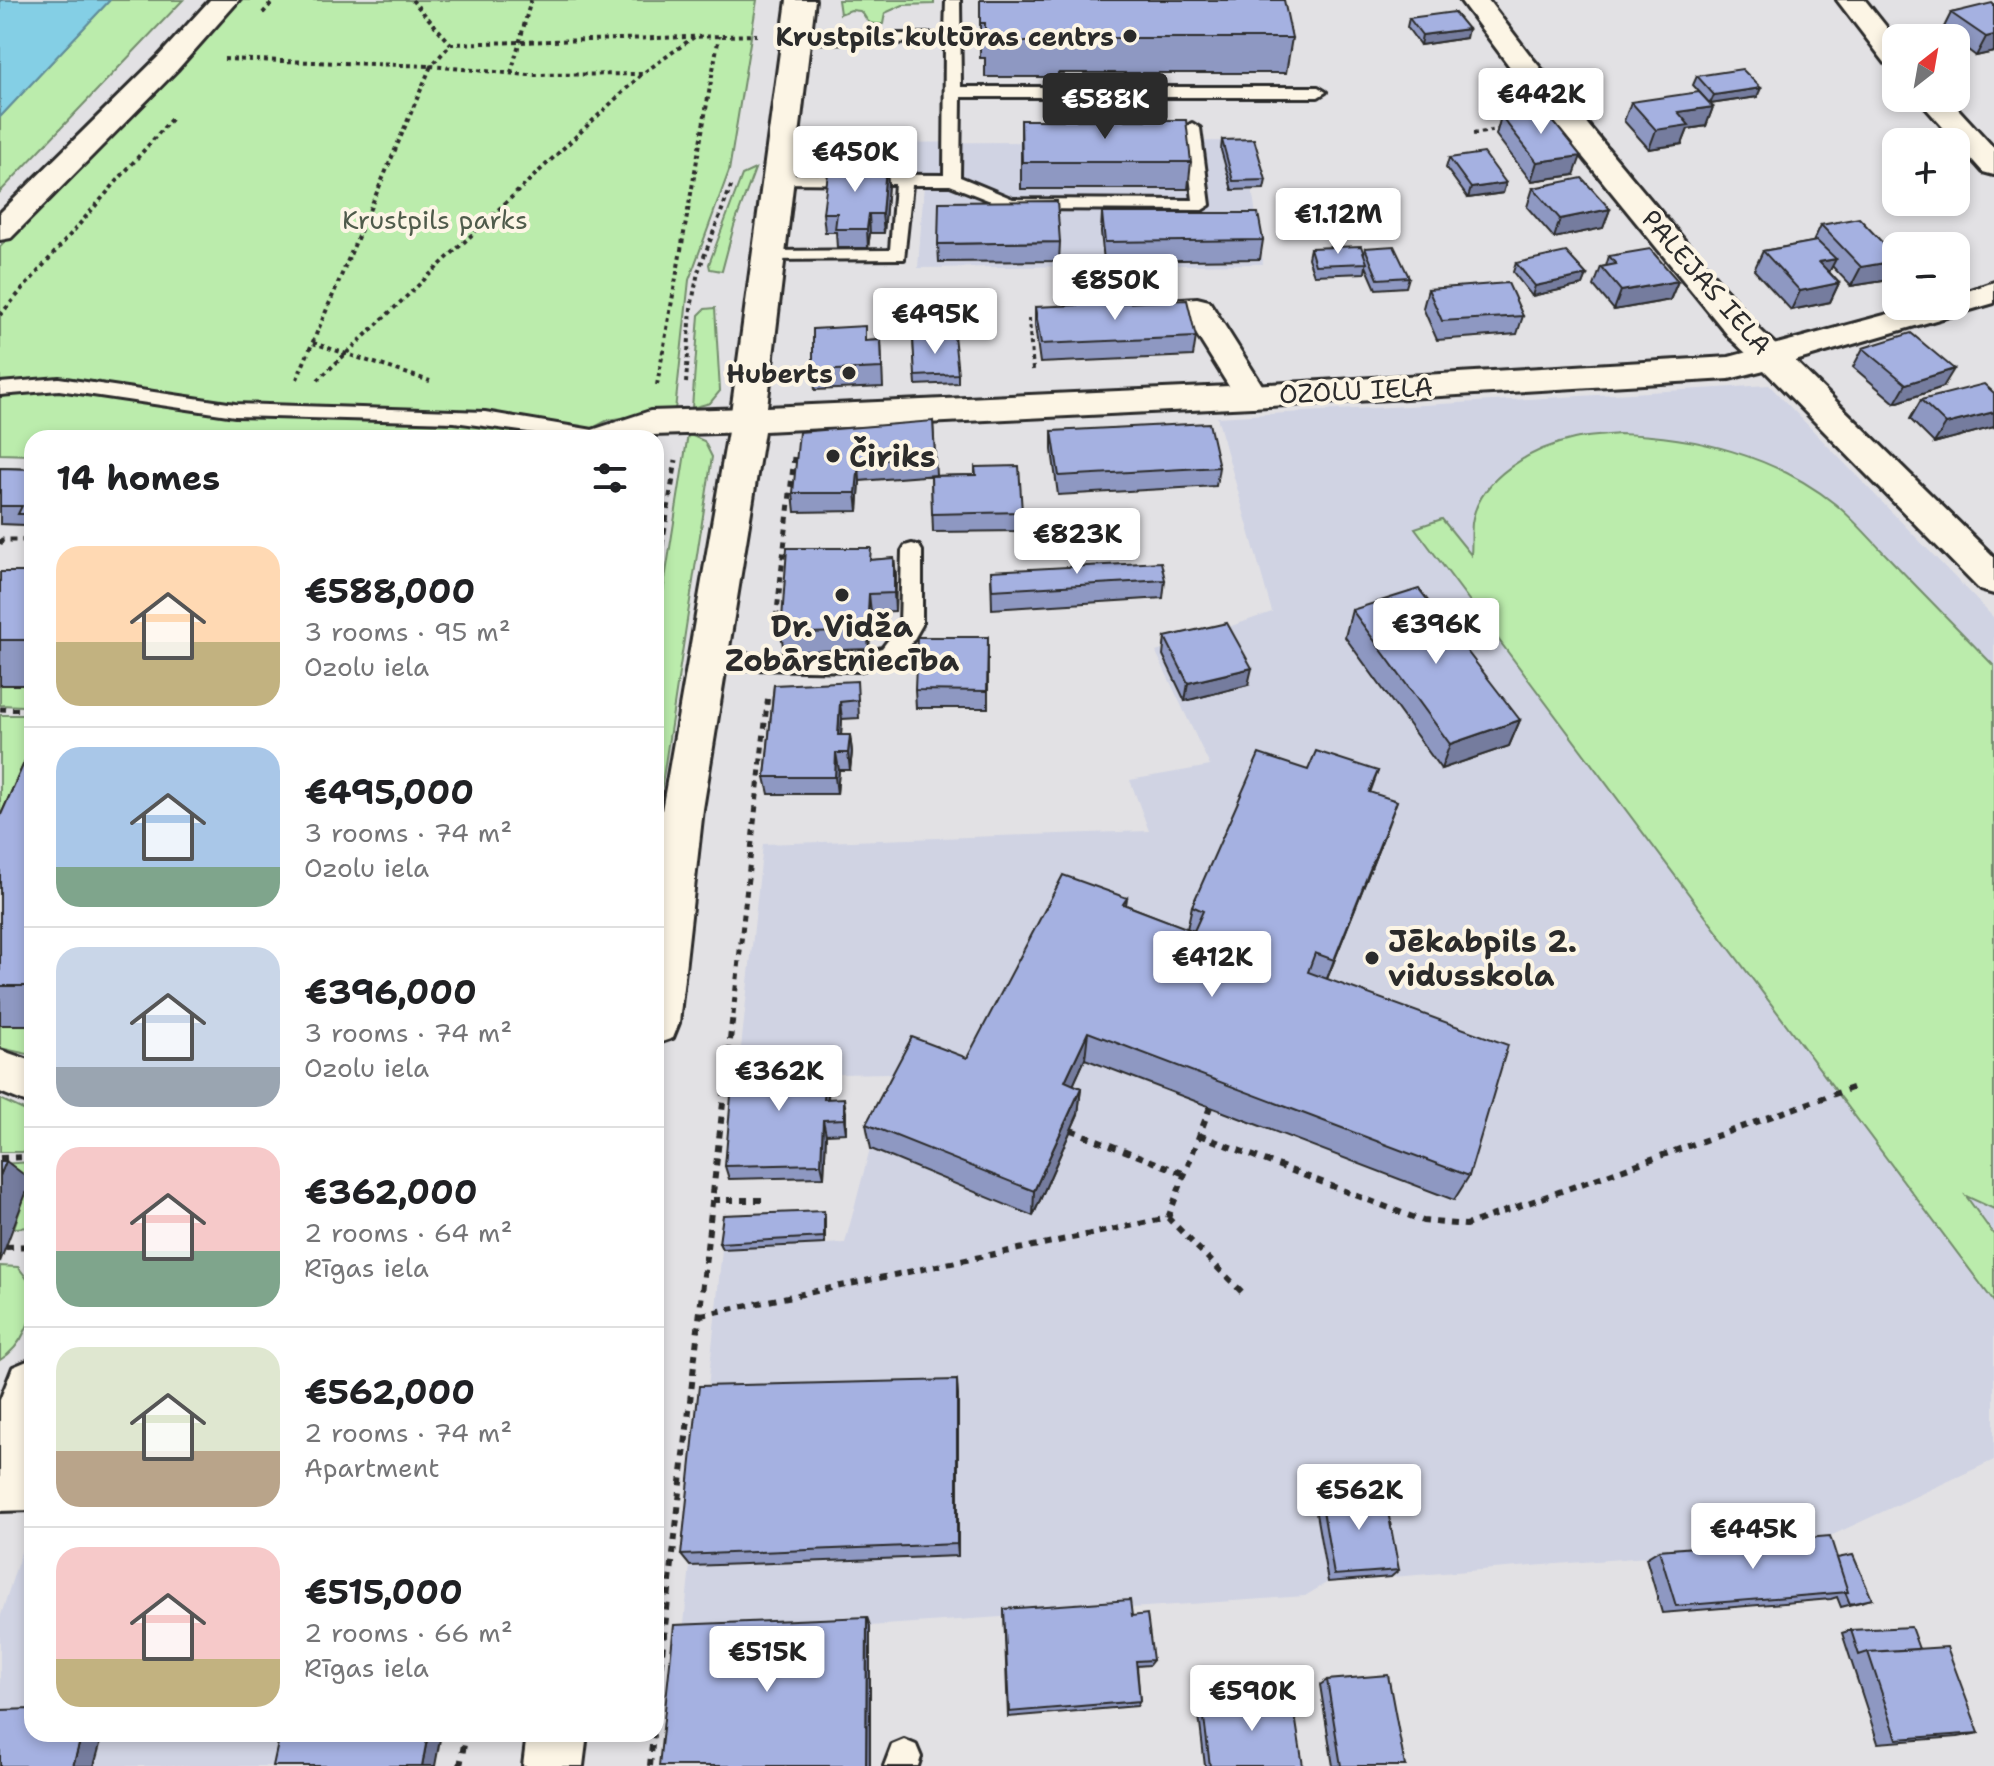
<!DOCTYPE html>
<html lang="en">
<head>
<meta charset="utf-8">
<style>
	:root { --surface:#fff; --page:#f6f6f6; --text:#202124; --muted:#757577; --line:#e0e0e0; --accent:#2b2b2b }
	body { margin:0; font-family:"Shantell Sans",sans-serif; background:var(--page); color:var(--text); height:100vh; display:flex; flex-direction:column; font-size:30px; white-space:nowrap }
	* { box-sizing:border-box; margin:0 }
	p { font-size:26px; color:var(--muted) }
	.icon { flex:none; width:44px; height:44px; fill:none; stroke:currentColor; stroke-width:2; stroke-linecap:round; stroke-linejoin:round }
	.map { position:relative; flex:1; overflow:hidden }
	.side { position:absolute; left:24px; top:430px; width:640px; height:1312px; display:flex; flex-direction:column; background:var(--surface); border-radius:24px; box-shadow:0 4px 12px #0003 }
	.side>* { flex:none }
	.needle { width:52px; rotate:31deg }
	.controls { position:absolute; left:1882px; top:24px; display:grid; gap:16px }
	.controls a { display:grid; place-items:center; width:88px; height:88px; border-radius:16px; background:var(--surface); box-shadow:0 4px 12px #0003; font-size:40px }
	.price { position:absolute; translate:-50% -68px; padding:0 18px; border-radius:8px; background:#fff; color:#222; font-size:26px; line-height:52px; filter:drop-shadow(0 2px 4px #0008) }
	.price::after { content:''; position:absolute; left:50%; top:48px; width:24px; height:18px; margin-left:-12px; background:inherit; clip-path:polygon(0 0,100% 0,50% 100%) }
	.price.selected { background:var(--accent); color:#fff }
	ul { padding:0; list-style:none }
	li { display:flex; align-items:center; gap:24px; height:200px; padding:0 32px }
	li+li { border-top:2px solid var(--line) }
	li span { display:grid; place-items:center; flex:none; width:224px; height:160px; border-radius:24px; color:#555 }
	li>.icon { margin-inline-start:auto }
	span .icon { width:96px; height:96px; fill:#fffc; stroke-width:1 }
	li b { font-size:34px }
	h2 { display:flex; justify-content:space-between; align-items:center; height:96px; padding:0 32px; font-size:34px }
	.map>svg:first-child { display:block }
	.built { fill:#d0d3e3 }
	.green { fill:#bbecac; stroke:#738c6c; stroke-width:2 }
	.water { fill:#84cfe5; stroke:#608d9b; stroke-width:2 }
	.lines { fill:none; stroke-linecap:round; stroke-linejoin:round }
	.lane-casing { stroke:#2b2b2b; stroke-width:6 }
	.street-casing { stroke:#2b2b2b; stroke-width:6 }
	.secondary-casing { stroke:#2b2b2b; stroke-width:6 }
	.path-far2 { stroke:#2b2b2b; stroke-width:4; stroke-dasharray:4 4; stroke-linecap:butt }
	.path-far1 { stroke:#2b2b2b; stroke-width:5; stroke-dasharray:6 6; stroke-linecap:butt }
	.path { stroke:#2b2b2b; stroke-width:6; stroke-dasharray:7 7; stroke-linecap:butt }
	.lane { fill:#fcf5e5; fill-rule:evenodd }
	.street { fill:#fcf5e5; fill-rule:evenodd }
	.secondary { fill:#fcf5e5; fill-rule:evenodd }
	.wall { fill:#8e98c2; stroke:#2b2b2b; stroke-width:2 }
	.shaded-wall { fill:#747c9e; stroke:#2b2b2b; stroke-width:2 }
	.building { fill:#a5b1e1; stroke:#2b2b2b; stroke-width:2 }
	.poi-dot { fill:#2b2b2b; stroke:#fcf5e5; stroke-width:3 }
	.labels { text-anchor:middle; dominant-baseline:central; stroke-width:8; stroke-linejoin:round; paint-order:stroke }
	.far-poi-label { font-size:26px; font-weight:bold; fill:#2b2b2b; stroke:#fcf5e5; text-anchor:end }
	.far-park-label { font-size:26px; fill:#4f5b4b; stroke:#fcf5e5 }
	.far-street-label { font-size:26px; fill:#2b2b2b; stroke:#fcf5e5 }
	.poi-label { font-size:30px; font-weight:bold; fill:#2b2b2b; stroke:#fcf5e5; text-anchor:start }
</style>
</head>
<body>
<div class="map">
<svg width="1994" height="1766" viewBox="0 0 1994 1766">
	<rect width="100%" height="100%" fill="#e2e1e4"/>
	<filter id="ink" filterUnits="userSpaceOnUse"><feTurbulence type="fractalNoise" baseFrequency=".0125" numOctaves="2"/><feDisplacementMap in="SourceGraphic" scale="16" xChannelSelector="R" yChannelSelector="G"/><feConvolveMatrix kernelMatrix="1 2 1 2 8 2 1 2 1" color-interpolation-filters="sRGB"/></filter>
	<g filter="url(#ink)">
		<path class="built" d="M1258 141 1247 153 1263 264 918 268 924 184 822 182 837 143Z
			M1769 385 1994 618V1460L1813 1544 1328 1582 1305 1596 870 1626 683 1634 722 1249 845 1243 890 1073 738 1076 763 844 1149 831 1130 780 1210 766 1156 652 1272 612 1217 417Z
			M32 1518V1734H441L435 1766H0V1618Z"/>
		<path class="green" d="M110 0H183L0 192V117Z
			M232 0H757L729 171 689 280 675 410 608 420 574 438H32V455L0 454V247Z
			M838 0H934V4L903 5 885 13 883 24C862 25 870 19 860 11L851 10 840 14Z
			M755 169 734 226 722 271 710 269 709 264 742 175Z
			M715 308 720 391 710 403 692 408 699 315 705 309Z
			M688 434 704 441 712 457 656 823V636Z
			M1618 434C1695 436 1774 455 1835 504 1854 519 1870 539 1887 556 1923 593 1958 629 1994 666V1209L1966 1196 1994 1235V1302L1415 528 1442 519 1471 555C1472 545 1471 533 1472 523 1479 477 1533 448 1574 439 1588 436 1604 436 1618 434Z
			M0 685H32V701L23 706 0 705Z
			M32 712V783L0 849V715H30Z
			M0 1025H32V1055L0 1048Z
			M0 1099 32 1114V1152H0Z
			M32 1162V1227L14 1228 30 1180H0V1164Z
			M0 1266 18 1267C23 1273 30 1281 32 1289 37 1314 22 1347 0 1360Z"/>
		<path class="water" d="M0 0H110L0 117Z"/>
		<g class="lines">
			<defs>
				<path id="lane" d="M946 0H960L961 87H1318L1326 92 1318 97H961L960 177 1013 199 1193 200 1184 128 1192 123 1200 128 1210 205 1202 210 1011 209 950 185H912L904 259 762 260 759 256 768 251 890 250 895 184 777 183 769 178 771 174 944 175 945 43 795 42 790 40V34H945Z
					M59 378 235 404 485 412 605 432 615 438H572L454 422 235 416 59 390 0 395V383Z
					M912 544 919 546 922 551V625L907 651 897 660 858 671 699 668 696 662 699 656 707 654 858 655 882 648 900 625 902 551 905 546Z
					M32 1480V1510L0 1511V1481Z
					M904 1740 916 1745 921 1757 918 1766H884L892 1745Z"/>
				<path id="street" d="M210 0H239L177 70 11 238 0 240V213L157 58Z
					M1460 0H1488L1533 59 1755 325 1788 357 1783 365C1759 371 1748 354 1731 339L1513 71Z
					M1197 298 1209 301 1269 396 1264 404 1252 407 1240 404 1187 319 1130 320 1118 317 1113 310 1118 303Z
					M748 408 760 412 766 420 760 428 748 432 653 435 642 438H587L592 430 650 411Z
					M0 1050 32 1061V1105L0 1092Z
					M32 1359V1463L20 1496 0 1504V1400L13 1367Z"/>
				<path id="secondary" d="M787 0H815L767 407 1252 385 1729 357 1918 306H1956V295L1994 282V303L1795 361 1994 557V594L1980 590 1764 370 1729 379 1252 407 764 431 703 809 679 1023 673 1038 656 1044V845L730 420Z
					M1837 0H1865L1896 39V66L1886 64Z
					M1917 98H1948L1994 148V175L1983 172Z
					M527 1734H587L583 1766H523Z"/>
			</defs>
			<use href="#lane" class="lane-casing"/>
			<use href="#street" class="street-casing"/>
			<use href="#secondary" class="secondary-casing"/>
			<path class="path-far2" d="M412 0 451 44
				M263 13 274 0
				M694 37 642 74 528 75 431 66 451 44 757 35
				M224 59 431 66 297 379
				M511 73 531 0
				M1473 134 1503 129
				M0 315 173 117
				M313 343 430 381
				M1033 370 1029 320H1041
				M318 380 642 74
				M686 383 691 308 698 272 732 184
				M657 385 719 36"/>
			<path class="path-far1" d="M0 544 2 540H32
				M656 581 676 460
				M775 630 794 457
				M0 709 29 710 32 705
				M733 1015 768 695"/>
			<path class="path" d="M1071 1130 1185 1174
				M1199 1135 1423 1221 1466 1225 1857 1086
				M0 1158 32 1157
				M713 1200H767
				M1168 1218 1210 1107
				M6 1247 32 1246
				M701 1315 1168 1218 1245 1295
				M656 1708 733 1013
				M460 1766 466 1734
				M650 1766 653 1734"/>
			<use href="#lane" class="lane"/>
			<use href="#street" class="street"/>
			<use href="#secondary" class="secondary"/>
		</g>
		<path class="wall" d="M980 0 1292 38 1286 73H1058V77H985V58H980Z
			M1994 5V52L1976 56 1956 41V38H1951L1942 31 1951 13Z
			M1409 18 1466 38 1420 45 1407 27Z
			M1697 76 1757 97 1710 104 1693 85Z
			M1631 102 1713 107 1706 126 1688 129 1682 144 1649 149 1624 121Z
			M1501 116 1574 175 1531 181 1496 135Z
			M1021 120 1191 162 1188 189H1021Z
			M1222 140 1266 180 1264 189 1232 190 1221 150Z
			M1449 158 1506 183 1503 193 1468 198 1446 168Z
			M886 166 888 184 884 233H870L868 248H837L836 232H825L823 213Z
			M1533 188 1610 209 1603 228 1554 238 1527 207Z
			M1102 213 1263 240 1260 259 1104 261 1101 232Z
			M1821 225 1889 280 1851 286 1832 266 1829 272 1839 283 1830 302 1791 310 1754 270 1763 251 1813 242Z
			M1060 242 1059 261 939 262 938 244Z
			M1310 248 1364 253 1365 248 1409 277 1406 287 1376 289 1366 266 1365 273 1314 275 1308 258Z
			M1609 256 1678 281 1670 300 1614 310 1594 286 1601 267 1606 266Z
			M1516 263 1587 275 1583 285 1532 296 1513 272Z
			M1428 289 1523 316 1517 334 1437 340 1423 308Z
			M1035 307 1196 337 1193 356 1040 363 1035 326Z
			M913 337 958 374V383L916 385Z
			M881 340 883 387 815 390 813 371 866 341Z
			M1863 348 1943 387 1895 403 1853 367Z
			M1994 393V427L1934 443 1910 419 1921 400Z
			M933 421 936 475 860 481 858 511 795 512 793 493Z
			M1052 431 1219 467 1216 486 1058 495 1052 450Z
			M975 467 1022 512V531L933 532 931 476 975 475Z
			M0 468 32 469V533L25 525 0 524Z
			M894 558 896 576 895 611 871 612 869 649 784 652 781 634 872 560Z
			M991 571 1165 580 1163 598 992 609Z
			M0 572H32V685H0Z
			M1352 610 1520 720 1509 746 1441 769 1345 637Z
			M988 637V708H916L915 690Z
			M1165 637 1248 685 1185 701 1163 655Z
			M774 685 858 699 859 718 842 719 841 735H850L852 752 850 770H839L837 794H769L765 777Z
			M32 745V1025H0V817Z
			M1308 770 1378 771 1370 793 1385 833 1327 979 1469 1176 1454 1200 1085 1059 1073 1085 1081 1088 1078 1114 1033 1216 871 1149 866 1124 967 1058 1127 898 1126 905 1187 929 1192 906Z
			M829 1074 828 1099 846 1112V1133L826 1134 824 1177 729 1179 725 1166Z
			M825 1217V1244L722 1249 719 1243Z
			M957 1380 958 1556 690 1566 681 1555Z
			M1320 1493 1399 1570 1391 1577 1328 1582 1314 1502Z
			M1659 1550 1837 1558 1872 1599 1841 1607 1837 1597 1831 1599 1662 1613 1646 1558Z
			M1004 1609 1132 1616 1153 1660 1149 1665 1137 1666 1140 1701 1137 1706 1008 1717Z
			M1851 1630 1919 1649 1979 1733 1958 1737 1878 1743 1842 1633Z
			M1327 1680 1405 1766H1333L1320 1685Z
			M1202 1702 1303 1766H1205L1198 1707Z"/>
		<path class="shaded-wall" d="M1468 29 1466 38 1420 45 1422 35Z
			M1994 35V52L1976 56 1986 37Z
			M1761 88 1757 97 1710 104 1714 95Z
			M1713 107 1706 126 1688 129 1682 144 1649 149 1656 130 1678 112Z
			M1581 156 1574 175 1531 181 1537 162Z
			M886 166 888 184 884 233 882 214Z
			M1506 183 1503 193 1468 198 1471 188Z
			M1610 209 1603 228 1554 238 1560 219Z
			M869 214 870 233 868 248 867 229Z
			M1836 259 1826 278 1819 262Z
			M1896 261V267L1889 280 1851 286 1861 267Z
			M1587 275 1583 285 1532 296 1535 286Z
			M1678 281 1670 300 1614 310 1621 291Z
			M1839 283 1830 302 1791 310 1800 291Z
			M1954 369 1943 387 1895 403 1906 384Z
			M1994 412V427L1934 443 1946 424Z
			M658 453 662 471 656 508V463Z
			M859 462 860 481 858 511 856 493Z
			M894 558 896 576 895 611 894 593Z
			M869 594 871 612 869 649 867 631Z
			M1252 668 1248 685 1185 701 1188 683Z
			M840 702 842 719 840 752 838 735Z
			M1520 720 1509 746 1441 769 1450 744Z
			M850 735 852 752 850 770 848 753Z
			M836 753 839 770 837 794 835 777Z
			M1397 801 1385 833 1323 989 1334 960Z
			M1088 1032 1085 1059 1063 1108 1065 1081Z
			M826 1059 829 1074 827 1113 824 1099Z
			M1081 1088 1078 1114 1033 1216 1034 1191Z
			M844 1098 846 1112V1133L844 1119Z
			M823 1120 826 1134 824 1177 821 1164Z
			M6 1161 31 1180 0 1262V1176Z
			M824 1211 825 1217V1244L824 1237Z
			M957 1380 958 1395V1556L957 1544Z
			M867 1617 870 1626V1766H866Z
			M82 1734H103L94 1766H73Z
			M428 1734H441L435 1766H422Z"/>
		<path class="building" d="M980 0H1284L1292 38H1059V42H985V23H980Z
			M1992 3 1994 5V35L1986 37 1951 13Z
			M1454 12 1468 29 1422 35 1409 18Z
			M1742 69 1761 88 1714 95 1697 76Z
			M1699 92 1713 107 1678 112 1689 125 1656 130 1631 102Z
			M1544 110 1581 156 1537 162 1501 116Z
			M1021 120H1186L1191 162H1022Z
			M1254 139 1266 180 1233 181 1222 140Z
			M1484 153 1506 183 1471 188 1449 158Z
			M829 165 886 166 882 214H869L867 229H835L837 213H823Z
			M1582 178 1610 209 1560 219 1533 188Z
			M1057 201 1060 242 938 244 939 202Z
			M1102 213H1258L1263 240 1105 242Z
			M1859 218 1896 257V261L1861 267 1821 225Z
			M1817 241 1836 259 1819 262 1839 283 1800 291 1763 251Z
			M1361 246 1367 263 1315 265 1310 248Z
			M1394 246 1409 277 1378 279 1365 248Z
			M1650 249 1678 281 1621 291 1601 267 1616 264 1609 256Z
			M1566 252 1587 275 1535 286 1516 263Z
			M1508 283 1523 316 1442 321 1428 289Z
			M1187 300 1196 337 1041 344 1035 307Z
			M865 326V341L881 340 882 368 813 371V329Z
			M1911 333 1954 369 1906 384 1863 348Z
			M954 335 958 374 915 376 913 337Z
			M1984 384 1994 393V412L1946 424 1921 400Z
			M933 421 935 456 859 462 856 493H793L799 432Z
			M1209 423 1219 467 1059 476 1052 431Z
			M1019 466 1022 512 932 514 931 476 976 475 975 467Z
			M0 468 32 469V514H18L22 506H0Z
			M787 548H871L870 560 894 558V593L869 594 867 631 781 634Z
			M1161 562 1165 580 992 590 991 571Z
			M0 572H32V640H0Z
			M1419 589 1520 720 1450 744 1352 610Z
			M1227 623 1252 668 1188 683 1165 637Z
			M917 637H988L987 691 915 690Z
			M857 681 858 700 840 702 838 735H850L848 753H836L835 777H765L774 685Z
			M32 745V986H0V817Z
			M1316 751 1378 771 1369 792 1397 801 1334 960 1315 953 1308 972 1508 1045 1469 1176 1088 1032 1065 1081 1081 1088 1034 1191 866 1124 912 1037 967 1058 1063 875 1127 898 1123 904 1194 931 1203 911 1192 906 1259 754 1308 770Z
			M826 1059 824 1099 844 1098V1119L823 1120 821 1164 725 1166 734 1061Z
			M0 1161H6L0 1176Z
			M824 1211V1237L719 1243 723 1215Z
			M957 1380V1544L681 1555 699 1386Z
			M1384 1490 1399 1570 1334 1575 1320 1493Z
			M1830 1536 1848 1592 1676 1606 1659 1550Z
			M1853 1555 1872 1599 1850 1604 1845 1592H1848L1837 1558Z
			M1130 1600 1132 1616 1147 1614 1153 1660 1136 1661 1140 1701 1009 1712 1004 1609Z
			M867 1617 866 1766H659L674 1625Z
			M1911 1627 1919 1649 1868 1652 1859 1655 1851 1630Z
			M1947 1647 1979 1733 1897 1739 1868 1652Z
			M1388 1675 1405 1766H1341L1327 1680Z
			M1292 1696 1303 1766H1210L1202 1702Z
			M32 1709V1734H82L73 1766H0V1710Z
			M280 1734H428L422 1766H273Z"/>
	</g>
	<g class="poi-dot">
		<circle cx="1130" cy="36" r="8"/>
		<circle cx="849" cy="373" r="8"/>
		<circle cx="833" cy="456" r="8"/>
		<circle cx="842" cy="595" r="8"/>
		<circle cx="1372" cy="958" r="8"/>
	</g>
	<g class="labels">
		<g class="far-poi-label">
			<text x="1114" y="36">Krustpils kultūras centrs</text>
			<text x="833" y="373">Huberts</text>
		</g>
		<g class="far-park-label">
			<text x="435" y="219">Krustpils parks</text>
		</g>
		<g class="far-street-label">
			<text transform="translate(1707 282) rotate(49)">PALEJAS IELA</text>
			<text transform="translate(1356 390) rotate(-3)">OZOLU IELA</text>
		</g>
		<g class="poi-label">
			<text x="849" y="456">Čiriks</text>
			<text x="842" y="626" text-anchor="middle">Dr. Vidža<tspan x="842" dy="34">Zobārstniecība</tspan></text>
			<text x="1388" y="941">Jēkabpils 2.<tspan x="1388" dy="34">vidusskola</tspan></text>
		</g>
	</g>
</svg>
<div class="controls">
<a><svg class="needle" viewBox="-14 -14 28 28"><path d="M0-13l5 13h-10z" fill="#e53935"/><path d="M0 13l5-13h-10z" fill="#757577"/></svg></a>
<a>+</a>
<a>−</a>
</div>
<b class="price" style="left:1541px;top:136px">€442K</b>
<b class="price selected" style="left:1105px;top:141px">€588K</b>
<b class="price" style="left:855px;top:194px">€450K</b>
<b class="price" style="left:1338px;top:256px">€1.12M</b>
<b class="price" style="left:1115px;top:322px">€850K</b>
<b class="price" style="left:935px;top:356px">€495K</b>
<b class="price" style="left:1077px;top:576px">€823K</b>
<b class="price" style="left:1436px;top:666px">€396K</b>
<b class="price" style="left:1212px;top:999px">€412K</b>
<b class="price" style="left:779px;top:1113px">€362K</b>
<b class="price" style="left:1359px;top:1532px">€562K</b>
<b class="price" style="left:1753px;top:1571px">€445K</b>
<b class="price" style="left:767px;top:1694px">€515K</b>
<b class="price" style="left:1252px;top:1733px">€590K</b>
<section class="side">
<h2>14 homes<svg class="icon" aria-label="filters" viewBox="0 0 24 24"><path d="M4 7h16M4 17h16"/><circle cx="9" cy="7" r="2"/><circle cx="15" cy="17" r="2"/></svg></h2>
<ul>
<li><span style="background:linear-gradient(#ffd9b3 60%,#c2b280 0)"><svg class="icon" aria-label="home" viewBox="0 0 24 24"><path d="M3 11l9-7 9 7M6 9v11h12V9"/></svg></span><div><b>€588,000</b><p>3 rooms · 95 m²</p><p>Ozolu iela</p></div></li>
<li><span style="background:linear-gradient(#a9c7e8 75%,#7fa58c 0)"><svg class="icon" aria-label="home" viewBox="0 0 24 24"><path d="M3 11l9-7 9 7M6 9v11h12V9"/></svg></span><div><b>€495,000</b><p>3 rooms · 74 m²</p><p>Ozolu iela</p></div></li>
<li><span style="background:linear-gradient(#c9d6e8 75%,#9aa5b1 0)"><svg class="icon" aria-label="home" viewBox="0 0 24 24"><path d="M3 11l9-7 9 7M6 9v11h12V9"/></svg></span><div><b>€396,000</b><p>3 rooms · 74 m²</p><p>Ozolu iela</p></div></li>
<li><span style="background:linear-gradient(#f6c9c9 65%,#7fa58c 0)"><svg class="icon" aria-label="home" viewBox="0 0 24 24"><path d="M3 11l9-7 9 7M6 9v11h12V9"/></svg></span><div><b>€362,000</b><p>2 rooms · 64 m²</p><p>Rīgas iela</p></div></li>
<li><span style="background:linear-gradient(#dfe7d0 65%,#b9a48a 0)"><svg class="icon" aria-label="home" viewBox="0 0 24 24"><path d="M3 11l9-7 9 7M6 9v11h12V9"/></svg></span><div><b>€562,000</b><p>2 rooms · 74 m²</p><p>Apartment</p></div></li>
<li><span style="background:linear-gradient(#f6c9c9 70%,#c2b280 0)"><svg class="icon" aria-label="home" viewBox="0 0 24 24"><path d="M3 11l9-7 9 7M6 9v11h12V9"/></svg></span><div><b>€515,000</b><p>2 rooms · 66 m²</p><p>Rīgas iela</p></div></li>
</ul>
</section>
</div>
</body>
</html>
